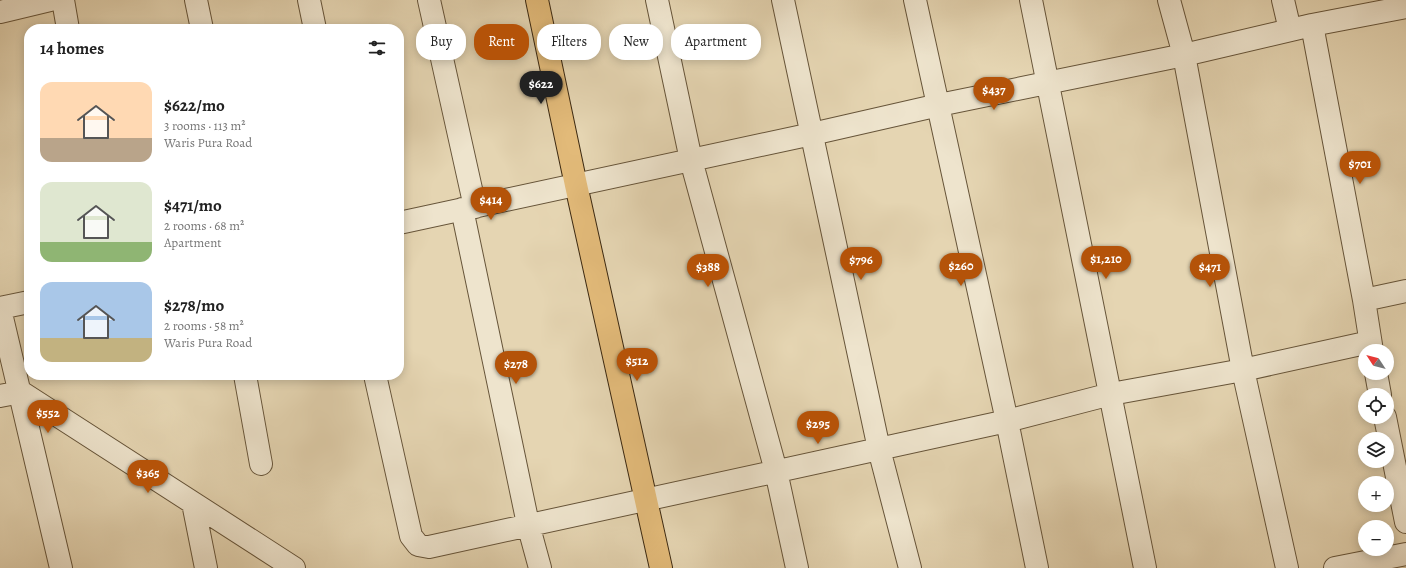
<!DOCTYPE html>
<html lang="en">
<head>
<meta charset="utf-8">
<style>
	:root { --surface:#fff; --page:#f6f6f6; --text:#222; --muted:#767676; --accent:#b45309 }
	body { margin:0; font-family:Alegreya,serif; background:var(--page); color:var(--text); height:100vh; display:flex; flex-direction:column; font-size:15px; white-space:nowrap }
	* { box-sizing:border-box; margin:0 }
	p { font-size:13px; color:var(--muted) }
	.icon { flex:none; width:22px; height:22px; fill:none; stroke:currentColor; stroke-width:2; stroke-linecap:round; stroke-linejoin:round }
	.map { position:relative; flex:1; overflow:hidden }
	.panel { position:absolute; left:24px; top:24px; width:380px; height:356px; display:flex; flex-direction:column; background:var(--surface); border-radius:16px; box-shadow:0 2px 10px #0003 }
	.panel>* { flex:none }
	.top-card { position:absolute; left:416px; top:24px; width:380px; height:36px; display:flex; gap:8px }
	.needle { width:26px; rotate:306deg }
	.buttons { position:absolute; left:1358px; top:344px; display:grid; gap:8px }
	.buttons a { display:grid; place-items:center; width:36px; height:36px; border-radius:50%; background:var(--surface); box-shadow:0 2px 10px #0003; font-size:20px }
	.price { position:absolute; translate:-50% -34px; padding:0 9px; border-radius:14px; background:var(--accent); color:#fff; font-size:13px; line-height:26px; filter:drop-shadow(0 1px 2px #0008) }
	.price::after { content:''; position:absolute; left:50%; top:24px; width:12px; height:9px; margin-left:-6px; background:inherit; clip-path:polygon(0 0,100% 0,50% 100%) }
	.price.current { background:#222; color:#fff }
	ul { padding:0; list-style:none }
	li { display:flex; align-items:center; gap:12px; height:100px; padding:0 16px }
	li span { display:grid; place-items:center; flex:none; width:112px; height:80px; border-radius:12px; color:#555 }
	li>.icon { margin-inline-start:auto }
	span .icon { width:48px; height:48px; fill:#fffc; stroke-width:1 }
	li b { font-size:17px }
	h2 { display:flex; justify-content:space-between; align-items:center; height:48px; padding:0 16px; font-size:17px }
	.pill { padding:0 14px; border-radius:16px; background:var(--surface); box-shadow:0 2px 10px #0003; font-size:14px; line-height:36px }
	.pill.current { background:var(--accent); color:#fff }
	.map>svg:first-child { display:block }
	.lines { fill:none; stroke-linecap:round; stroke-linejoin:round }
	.minor-casing { stroke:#665439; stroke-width:24 }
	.major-casing { stroke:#3c2911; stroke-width:24 }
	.minor { stroke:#eee4cd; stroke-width:22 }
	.major { stroke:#e2ba79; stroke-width:22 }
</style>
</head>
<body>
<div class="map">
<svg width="1406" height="568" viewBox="0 0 1406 568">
	<rect width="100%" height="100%" fill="#e5d5b2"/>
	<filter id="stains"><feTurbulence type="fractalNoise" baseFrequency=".005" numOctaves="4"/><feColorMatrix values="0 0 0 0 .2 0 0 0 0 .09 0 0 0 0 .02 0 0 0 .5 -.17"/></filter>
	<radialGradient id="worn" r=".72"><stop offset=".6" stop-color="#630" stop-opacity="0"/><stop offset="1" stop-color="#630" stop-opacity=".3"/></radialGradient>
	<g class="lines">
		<defs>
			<path id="minor" d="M63 0 68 29
				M196 0 202 29
				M309 0 315 29
				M429 0 475 207
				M657 0 691 160 776 471 797 568
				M783 0 879 449 910 568
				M915 0 1007 421 1037 568
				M1031 0 1145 568
				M1169 0 1184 55 1243 370 1287 568
				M1283 0 1290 30
				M0 12 50 0
				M1312 25 1364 300 1372 351
				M462 209 528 524 540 568
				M399 223 812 134 939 105 1184 55 1312 25 1406 7
				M1364 300 1406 291
				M0 308 29 302
				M0 309 61 568
				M1376 373 1380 395
				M245 375 261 464
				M375 375 411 536 418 545 429 547 1007 421 1111 394 1243 370 1370 342
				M0 396 21 392 294 568
				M1385 417 1406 522
				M193 503 206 568
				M1335 568 1406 554"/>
			<path id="major" d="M537 0 576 185 661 568"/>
		</defs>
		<use href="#minor" class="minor-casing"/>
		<use href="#major" class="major-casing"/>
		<use href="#minor" class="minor"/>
		<use href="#major" class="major"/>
	</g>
	<rect width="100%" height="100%" filter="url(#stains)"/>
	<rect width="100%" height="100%" fill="url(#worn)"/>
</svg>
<div class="buttons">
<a><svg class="needle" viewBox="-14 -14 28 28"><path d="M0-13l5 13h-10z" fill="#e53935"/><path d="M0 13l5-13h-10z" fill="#767676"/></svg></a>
<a><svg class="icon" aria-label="locate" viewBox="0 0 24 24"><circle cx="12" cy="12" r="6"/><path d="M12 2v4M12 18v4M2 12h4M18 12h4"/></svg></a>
<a><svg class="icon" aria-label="layers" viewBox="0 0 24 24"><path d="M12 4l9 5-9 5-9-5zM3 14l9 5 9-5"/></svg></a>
<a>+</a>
<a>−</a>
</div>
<b class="price current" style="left:541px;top:105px">$622</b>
<b class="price" style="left:994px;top:111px">$437</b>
<b class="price" style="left:1360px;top:185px">$701</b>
<b class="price" style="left:491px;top:221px">$414</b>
<b class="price" style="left:1106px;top:280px">$1,210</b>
<b class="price" style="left:861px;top:281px">$796</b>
<b class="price" style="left:961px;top:287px">$260</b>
<b class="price" style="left:708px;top:288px">$388</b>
<b class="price" style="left:1210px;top:288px">$471</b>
<b class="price" style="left:637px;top:382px">$512</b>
<b class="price" style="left:516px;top:385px">$278</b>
<b class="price" style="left:48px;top:434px">$552</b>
<b class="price" style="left:818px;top:445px">$295</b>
<b class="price" style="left:148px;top:494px">$365</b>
<div class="top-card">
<a class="pill">Buy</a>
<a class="pill current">Rent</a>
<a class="pill">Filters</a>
<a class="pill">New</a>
<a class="pill">Apartment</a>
</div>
<section class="panel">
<h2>14 homes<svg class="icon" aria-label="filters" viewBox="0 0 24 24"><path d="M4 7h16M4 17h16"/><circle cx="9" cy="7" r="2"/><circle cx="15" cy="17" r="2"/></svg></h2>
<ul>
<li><span style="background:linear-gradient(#ffd9b3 70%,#b9a48a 0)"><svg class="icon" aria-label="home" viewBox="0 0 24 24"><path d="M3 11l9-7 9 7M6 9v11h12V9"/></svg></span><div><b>$622/mo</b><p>3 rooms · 113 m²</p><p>Waris Pura Road</p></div></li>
<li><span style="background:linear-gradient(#dfe7d0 75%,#8fb573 0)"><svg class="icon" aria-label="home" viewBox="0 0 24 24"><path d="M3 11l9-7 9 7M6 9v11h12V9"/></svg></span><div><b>$471/mo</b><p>2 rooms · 68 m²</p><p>Apartment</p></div></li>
<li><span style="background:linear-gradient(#a9c7e8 70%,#c2b280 0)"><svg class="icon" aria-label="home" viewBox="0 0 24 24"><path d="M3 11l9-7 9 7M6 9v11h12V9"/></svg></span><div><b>$278/mo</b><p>2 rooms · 58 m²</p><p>Waris Pura Road</p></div></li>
</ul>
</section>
</div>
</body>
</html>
